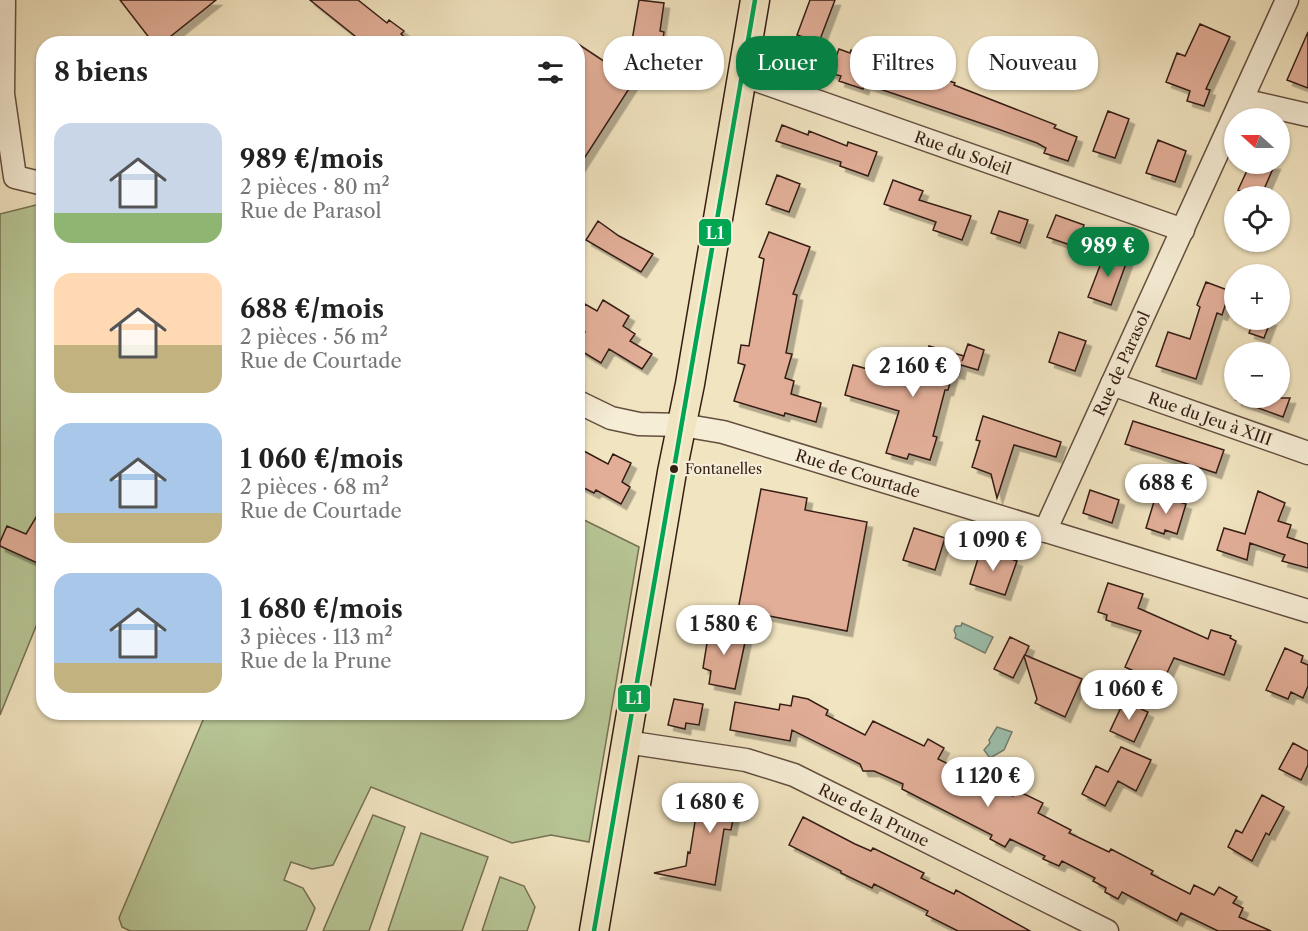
<!DOCTYPE html>
<html lang="fr">
<head>
<meta charset="utf-8">
<style>
	:root { --surface:#fff; --page:#f2f2f2; --text:#222; --muted:#767676; --accent:#0b8043 }
	body { margin:0; font-family:"Libre Caslon Text",serif; background:var(--page); color:var(--text); height:100vh; display:flex; flex-direction:column; font-size:22px; white-space:nowrap }
	* { box-sizing:border-box; margin:0 }
	p { font-size:20px; color:var(--muted) }
	.icon { flex:none; width:33px; height:33px; fill:none; stroke:currentColor; stroke-width:2; stroke-linecap:round; stroke-linejoin:round }
	.map { position:relative; flex:1; overflow:hidden }
	.sheet { position:absolute; left:36px; top:36px; width:549px; height:684px; display:flex; flex-direction:column; background:var(--surface); border-radius:24px; box-shadow:0 2px 4px #0004 }
	.sheet>* { flex:none }
	.guide { position:absolute; left:603px; top:36px; width:570px; height:54px; display:flex; gap:12px }
	.needle { width:39px; rotate:291deg }
	.buttons { position:absolute; left:1224px; top:108px; display:grid; gap:12px }
	.buttons a { display:grid; place-items:center; width:66px; height:66px; border-radius:50%; background:var(--surface); box-shadow:0 2px 4px #0004; font-size:30px }
	.price { position:absolute; translate:-50% -51px; padding:0 14px; border-radius:21px; background:#fff; color:#222; font-size:20px; line-height:39px; filter:drop-shadow(0 2px 3px #0008) }
	.price::after { content:''; position:absolute; left:50%; top:36px; width:18px; height:14px; margin-left:-9px; background:inherit; clip-path:polygon(0 0,100% 0,50% 100%) }
	.price.active { background:var(--accent); color:#fff }
	ul { padding:0; list-style:none }
	li { display:flex; align-items:center; gap:18px; height:150px; padding:0 18px }
	li span { display:grid; place-items:center; flex:none; width:168px; height:120px; border-radius:18px; color:#555 }
	li>.icon { margin-inline-start:auto }
	span .icon { width:72px; height:72px; fill:#fffc; stroke-width:1 }
	li b { font-size:26px }
	h2 { display:flex; justify-content:space-between; align-items:center; height:72px; padding:0 18px; font-size:26px }
	.tag { padding:0 21px; border-radius:24px; background:var(--surface); box-shadow:0 2px 4px #0004; font-size:21px; line-height:54px }
	.tag.active { background:var(--accent); color:#fff }
	.map>svg:first-child { display:block }
	.green { fill:#b7c595; stroke:#767154; stroke-width:1.5 }
	.water { fill:#9cbfac; stroke:#737e6f; stroke-width:1.5 }
	.building { fill:#e2ae98; stroke:#351d14; stroke-width:1.5; filter:url(#shadow) }
	.lines { fill:none; stroke-linecap:round; stroke-linejoin:round }
	.minor-casing { stroke:#644f3f; stroke-width:25 }
	.major-casing { stroke:#351d14; stroke-width:31 }
	.minor { stroke:#f6edd6; stroke-width:22 }
	.major { stroke:#f1e4c0; stroke-width:28 }
	.bus-1-casing { stroke:#f6edd6; stroke-width:9 }
	.bus-1 { stroke:#00a651; stroke-width:4.5 }
	.bus-dot { fill:#351d14; stroke:#f6edd6; stroke-width:2 }
	.labels { text-anchor:middle; dominant-baseline:central; stroke-width:4.5; stroke-linejoin:round; paint-order:stroke }
	.bus-label { font-size:14px; fill:#351d14; stroke:#f6edd6; text-anchor:start }
	.street-label { font-size:16px; fill:#351d14; stroke:#f6edd6 }
	.line-badge { stroke:#f6edd6; stroke-width:2 }
	.badge-label { font-size:16px; text-anchor:middle; font-weight:bold; fill:#fff }
</style>
</head>
<body>
<div class="map">
<svg width="1308" height="931" viewBox="0 0 1308 931">
	<defs>
		<filter id="shadow"><feDropShadow dx="5.5" dy="5.5" stdDeviation="0" flood-color="#0004"/></filter>
	</defs>
	<rect width="100%" height="100%" fill="#f1e4c0"/>
	<filter id="stains"><feTurbulence type="fractalNoise" baseFrequency=".00333" numOctaves="4"/><feColorMatrix values="0 0 0 0 .2 0 0 0 0 .09 0 0 0 0 .02 0 0 0 .5 -.17"/></filter>
	<radialGradient id="worn" r=".72"><stop offset=".6" stop-color="#630" stop-opacity="0"/><stop offset="1" stop-color="#630" stop-opacity=".3"/></radialGradient>
	<path class="green" d="M36 205H43V609L0 715V214Z
		M578 517 639 547 589 842 551 835 512 843 371 787 333 865 312 869 291 862 284 880 303 888 315 908 306 931H130L122 927 119 918 206 713 578 712Z
		M373 815 405 827 369 931H323Z
		M421 833 488 857 462 931H388Z
		M500 877 524 886 535 907 527 931H482Z"/>
	<path class="water" d="M962 623 993 637 985 653 955 638 956 635 954 630 956 626H961Z
		M997 727 1012 732 1004 750 990 758 984 750 990 743 989 740Z"/>
	<path class="building" d="M120 0H216L161 44H154Z
		M310 0H358L387 23 389 20 404 31 401 34 413 44H365Z
		M639 0 664 3 660 31 664 32 660 57 630 52Z
		M810 0H835L819 42 797 35Z
		M1200 24 1230 37 1206 89 1210 90 1204 106 1187 101 1190 91 1166 82 1177 53 1185 56Z
		M1308 32V88L1287 80Z
		M578 44 634 81 578 168Z
		M839 49 850 53 851 50 891 66 892 61 955 83 954 85 1056 125 1054 128 1077 137 1068 161 1044 153 1046 148 1037 143 995 128 865 84 863 89 839 81 841 76 830 73Z
		M1108 111 1129 119 1115 158 1093 151Z
		M782 125 808 135 809 131 847 146 848 142 877 152 868 176 840 166 841 162 776 141Z
		M1158 140 1186 151 1175 182 1146 173Z
		M1250 164H1275L1261 196H1253L1238 190Z
		M777 175 800 184 789 212 766 204Z
		M893 180 923 191 919 200 971 216 962 240 933 230 936 222 884 204Z
		M999 211 1028 220 1020 243 991 233Z
		M1056 215 1084 225 1076 247 1047 237Z
		M598 221 619 236 653 254 641 272 586 240Z
		M769 232 810 247 793 294 797 295 786 353 792 354 785 378 794 381 791 394 821 403 816 422 785 413 784 416 734 401 745 365 738 363 741 345 749 346 764 259 759 257Z
		M1106 250 1128 258 1111 305 1088 297Z
		M1206 282 1230 291 1222 315 1217 313 1196 379 1156 366 1168 332 1190 339 1200 307 1197 305Z
		M603 300 629 316 623 326 635 334 630 341 652 354 642 369 609 349 601 363 578 349V343L585 332 578 328V316L585 304 597 311Z
		M1254 320H1271L1264 338 1249 333Z
		M1059 332 1086 341 1075 371 1049 362Z
		M968 344 984 350 978 370 961 365 959 374 953 372 948 390H945L933 436 937 437 930 460 909 454 907 459 886 453 899 411 845 395 853 365 918 383 929 346 964 356 962 361Z
		M1236 398H1290L1283 417 1236 400Z
		M983 416 1061 442 1056 457 1014 445 997 498 991 474 972 467 980 441 976 440Z
		M1133 421 1224 450 1216 473 1125 444Z
		M582 450 608 464 613 454 631 463 622 482 630 487 621 504 596 490 594 493 578 485V460Z
		M761 489 807 498 805 510 867 522 847 631 738 610Z
		M1090 490 1119 500 1112 523 1083 513Z
		M1258 491 1285 503 1278 521 1291 525 1287 537 1308 544V568L1282 561 1285 555 1250 543 1247 560 1217 550 1224 528 1245 534Z
		M1156 495 1186 504 1177 534 1165 530 1164 534 1146 528Z
		M44 504V566L0 546V542L7 526 26 534Z
		M914 528 945 538 935 570 903 560Z
		M981 549 1017 561 1005 595 970 584Z
		M1108 583 1143 594 1138 608 1208 639 1211 630 1231 636 1230 638 1236 641 1224 675 1174 658 1166 675 1161 672 1156 681 1125 667 1141 631 1106 620 1107 615 1098 612Z
		M711 626 747 633 735 689 709 684 711 671 703 668 707 643H706L708 628 710 629Z
		M1010 637 1029 646 1025 655 1082 679 1065 717 1035 703 1037 699 1024 656 1013 678 994 669Z
		M1285 648 1303 656 1301 662 1308 665V686L1303 698 1291 692 1288 699 1266 690Z
		M793 696 808 699 828 710 826 715 865 735 873 721 924 746 928 739 944 748 938 759 1013 796 1016 790 1043 803 1038 813 1071 830 1069 833 1109 852 1111 849 1153 871 1151 874 1190 894 1194 885 1214 895 1219 887 1237 897 1233 903 1243 908 1239 917 1271 931H1218L1181 913 1177 921 1122 892 1118 899 1105 892 1106 888 1093 881 1095 878 1062 861 1059 866 1043 859 1045 856 1010 839 1005 847 990 839 992 835 902 789 903 784 874 771H863L860 764 792 730 790 741 730 730 735 702 779 710 780 704 791 706Z
		M674 699 703 704 699 725 686 723 685 729 668 725Z
		M1124 701 1148 712 1134 742 1110 731Z
		M1293 743 1308 751V765L1301 780 1279 769Z
		M1121 747 1151 760 1136 791 1118 781 1105 806 1082 794 1096 766 1108 772Z
		M724 785 730 789 746 793 742 815 734 814 731 830 724 829 715 885 654 873 686 866 688 852 690 853 698 803 704 804 708 786Z
		M1262 795 1284 807 1269 835 1266 833 1252 861 1228 847 1236 830 1242 833Z
		M803 817 855 844 871 851 873 848 924 873 921 878 954 894 956 890 1030 931H958L926 915 928 911 874 884 872 888 841 873V871L789 845Z"/>
	<g class="lines">
		<defs>
			<g id="minor">
				<path d="M4 0 3 94 15 177 44 184"/>
				<path id="s1" d="M742 75 1183 230"/>
				<path d="M1242 100 1308 115"/>
				<path id="s2" d="M1112 384 1308 453"/>
				<path id="s3" d="M578 402 611 418 639 424 682 425 723 432 1308 611"/>
				<path id="s4" d="M1045 531 1287 0"/>
				<path id="s5" d="M626 742 746 760 794 775 1107 931"/>
			</g>
			<path id="major" d="M594 931 672 472 690 384 755 0"/>
		</defs>
		<use href="#minor" class="minor-casing"/>
		<use href="#major" class="major-casing"/>
		<use href="#minor" class="minor"/>
		<use href="#major" class="major"/>
		<defs>
			<path id="bus-1" d="M594 931 755 0"/>
		</defs>
		<use href="#bus-1" class="bus-1-casing"/>
		<use href="#bus-1" class="bus-1"/>
	</g>
	<circle class="bus-dot" cx="674" cy="469" r="5"/>
	<g class="labels">
		<g class="bus-label">
			<text x="685" y="469">Fontanelles</text>
		</g>
		<g class="street-label">
			<text stroke="none"><textPath href="#s1" startOffset="234">Rue du Soleil</textPath></text>
			<text stroke="none"><textPath href="#s4" startOffset="184">Rue de Parasol</textPath></text>
			<text stroke="none"><textPath href="#s2" startOffset="104">Rue du Jeu à XIII</textPath></text>
			<text stroke="none"><textPath href="#s3" startOffset="291">Rue de Courtade</textPath></text>
			<text stroke="none"><textPath href="#s5" startOffset="261">Rue de la Prune</textPath></text>
		</g>
	</g>
	<g class="line-badge">
		<rect x="698" y="218" width="34" height="29" rx="6" fill="#00a651"/>
		<rect x="617" y="684" width="34" height="29" rx="6" fill="#00a651"/>
	</g>
	<g class="badge-label">
		<text x="715" y="239">L1</text>
		<text x="634" y="704">L1</text>
	</g>
	<rect width="100%" height="100%" filter="url(#stains)"/>
	<rect width="100%" height="100%" fill="url(#worn)"/>
</svg>
<div class="buttons">
<a><svg class="needle" viewBox="-14 -14 28 28"><path d="M0-13l5 13h-10z" fill="#e53935"/><path d="M0 13l5-13h-10z" fill="#767676"/></svg></a>
<a><svg class="icon" aria-label="locate" viewBox="0 0 24 24"><circle cx="12" cy="12" r="6"/><path d="M12 2v4M12 18v4M2 12h4M18 12h4"/></svg></a>
<a>+</a>
<a>−</a>
</div>
<b class="price active" style="left:1108px;top:278px">989 €</b>
<b class="price" style="left:913px;top:398px">2 160 €</b>
<b class="price" style="left:1166px;top:515px">688 €</b>
<b class="price" style="left:993px;top:572px">1 090 €</b>
<b class="price" style="left:724px;top:656px">1 580 €</b>
<b class="price" style="left:1129px;top:721px">1 060 €</b>
<b class="price" style="left:988px;top:808px">1 120 €</b>
<b class="price" style="left:710px;top:834px">1 680 €</b>
<div class="guide">
<a class="tag">Acheter</a>
<a class="tag active">Louer</a>
<a class="tag">Filtres</a>
<a class="tag">Nouveau</a>
</div>
<section class="sheet">
<h2>8 biens<svg class="icon" aria-label="filters" viewBox="0 0 24 24"><path d="M4 7h16M4 17h16"/><circle cx="9" cy="7" r="2"/><circle cx="15" cy="17" r="2"/></svg></h2>
<ul>
<li><span style="background:linear-gradient(#c9d6e8 75%,#8fb573 0)"><svg class="icon" aria-label="home" viewBox="0 0 24 24"><path d="M3 11l9-7 9 7M6 9v11h12V9"/></svg></span><div><b>989 €/mois</b><p>2 pièces · 80 m²</p><p>Rue de Parasol</p></div></li>
<li><span style="background:linear-gradient(#ffd9b3 60%,#c2b280 0)"><svg class="icon" aria-label="home" viewBox="0 0 24 24"><path d="M3 11l9-7 9 7M6 9v11h12V9"/></svg></span><div><b>688 €/mois</b><p>2 pièces · 56 m²</p><p>Rue de Courtade</p></div></li>
<li><span style="background:linear-gradient(#a9c7e8 75%,#c2b280 0)"><svg class="icon" aria-label="home" viewBox="0 0 24 24"><path d="M3 11l9-7 9 7M6 9v11h12V9"/></svg></span><div><b>1 060 €/mois</b><p>2 pièces · 68 m²</p><p>Rue de Courtade</p></div></li>
<li><span style="background:linear-gradient(#a9c7e8 75%,#c2b280 0)"><svg class="icon" aria-label="home" viewBox="0 0 24 24"><path d="M3 11l9-7 9 7M6 9v11h12V9"/></svg></span><div><b>1 680 €/mois</b><p>3 pièces · 113 m²</p><p>Rue de la Prune</p></div></li>
</ul>
</section>
</div>
</body>
</html>
